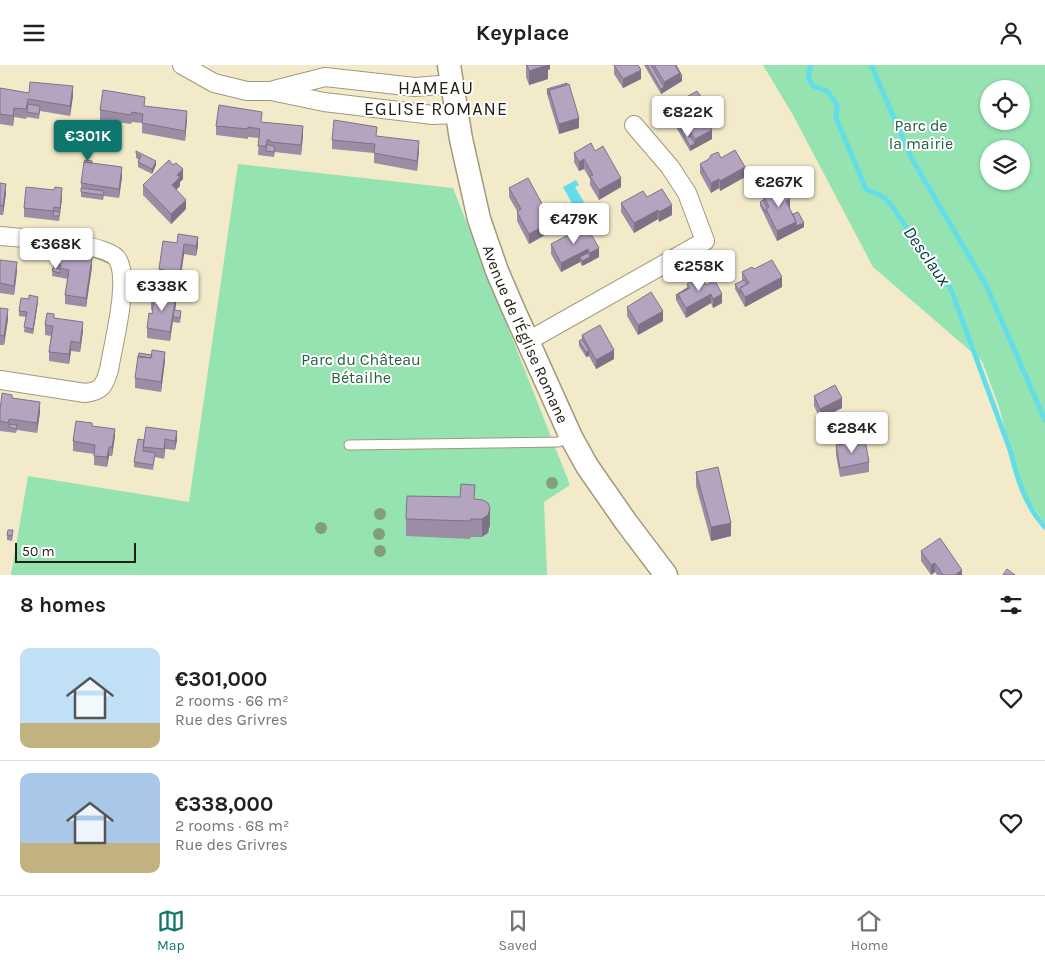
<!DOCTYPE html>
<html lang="en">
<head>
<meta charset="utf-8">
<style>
	:root { --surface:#fff; --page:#f6f6f6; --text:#202124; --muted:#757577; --line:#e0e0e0; --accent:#0f766e }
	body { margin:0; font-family:Karla,sans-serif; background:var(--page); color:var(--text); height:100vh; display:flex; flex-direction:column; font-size:19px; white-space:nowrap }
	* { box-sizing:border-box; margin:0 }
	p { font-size:16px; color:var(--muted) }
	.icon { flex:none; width:28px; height:28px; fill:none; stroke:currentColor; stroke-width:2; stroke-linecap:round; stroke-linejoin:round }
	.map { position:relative; height:510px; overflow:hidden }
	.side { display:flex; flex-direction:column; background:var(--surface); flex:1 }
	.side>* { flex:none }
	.controls { position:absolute; left:980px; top:15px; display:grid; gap:10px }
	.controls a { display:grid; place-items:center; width:50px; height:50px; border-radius:50%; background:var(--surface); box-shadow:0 1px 4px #0004; font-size:25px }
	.scale { position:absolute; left:15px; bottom:12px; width:121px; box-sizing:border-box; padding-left:5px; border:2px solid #242015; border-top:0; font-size:14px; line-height:18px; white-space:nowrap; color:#242015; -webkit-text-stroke:4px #fff; paint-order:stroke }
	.price { position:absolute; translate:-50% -42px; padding:0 11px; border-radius:5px; background:#fff; color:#222; font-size:16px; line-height:32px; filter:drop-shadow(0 1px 2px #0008) }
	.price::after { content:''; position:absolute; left:50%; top:30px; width:15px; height:11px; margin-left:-8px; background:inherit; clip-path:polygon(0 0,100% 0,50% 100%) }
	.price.current { background:var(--accent); color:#fff }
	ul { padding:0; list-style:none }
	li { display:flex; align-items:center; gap:15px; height:125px; padding:0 20px }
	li+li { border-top:1px solid var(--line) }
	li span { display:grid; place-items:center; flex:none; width:140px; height:100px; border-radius:10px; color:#555 }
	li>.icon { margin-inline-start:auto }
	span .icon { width:60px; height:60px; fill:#fffc; stroke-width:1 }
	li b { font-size:21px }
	h2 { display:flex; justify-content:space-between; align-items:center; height:60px; padding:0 20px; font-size:21px }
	header { display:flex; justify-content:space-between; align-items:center; height:65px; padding:0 20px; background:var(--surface); font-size:22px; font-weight:700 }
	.menu { display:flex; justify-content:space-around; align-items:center; height:70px; border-top:1px solid var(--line); background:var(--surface); font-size:14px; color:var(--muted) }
	.menu a { display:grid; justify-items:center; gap:2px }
	.menu .current { color:var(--accent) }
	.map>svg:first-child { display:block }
	.green { fill:#94e3b1; fill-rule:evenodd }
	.water { fill:#63dee9 }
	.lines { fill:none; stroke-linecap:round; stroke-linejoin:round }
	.stream { stroke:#63dee9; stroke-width:5 }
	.service-casing { stroke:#a2997b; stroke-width:11 }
	.minor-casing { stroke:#a2997b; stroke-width:20 }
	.tertiary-casing { stroke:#a2997b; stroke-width:25 }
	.service { stroke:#fff; stroke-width:9 }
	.minor { stroke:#fff; stroke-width:18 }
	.tertiary { stroke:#fff; stroke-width:22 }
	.tree { fill:#819e7d }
	.wall { fill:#9b8da4 }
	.shaded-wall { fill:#7e7386 }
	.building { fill:#b4a4bf; stroke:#7e7386 }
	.labels { text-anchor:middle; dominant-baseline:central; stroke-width:4; stroke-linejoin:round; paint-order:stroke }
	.park-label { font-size:16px; fill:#24603e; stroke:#fff }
	.street-label { font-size:16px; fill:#242015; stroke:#fff }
	.neighbourhood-label { font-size:18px; letter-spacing:1px; fill:#242015; stroke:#fff }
	.water-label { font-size:18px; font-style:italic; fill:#034044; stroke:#fff }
</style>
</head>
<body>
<header><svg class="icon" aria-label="menu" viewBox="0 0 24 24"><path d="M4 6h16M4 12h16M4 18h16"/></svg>Keyplace<svg class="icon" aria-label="person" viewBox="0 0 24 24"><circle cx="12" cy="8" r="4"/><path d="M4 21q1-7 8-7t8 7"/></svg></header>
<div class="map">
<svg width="1045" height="510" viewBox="0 0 1045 510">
	<rect width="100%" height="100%" fill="#f3eaca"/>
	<path class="green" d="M763 0H1045V459L1026 431 1011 387 999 342 982 296 873 202 793 50ZM989 24H1021V56H989ZM989 84H1021V116H989Z
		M238 99 453 123 570 420 544 437 547 510H11L28 411 189 437ZM474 452 489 457 490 465 485 471 471 472 470 474Z"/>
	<path class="water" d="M576 115 579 120 575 122 584 137 574 142 563 122Z"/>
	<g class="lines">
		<path class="stream" d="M811 0 808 12 813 21 827 26 837 40 836 53 866 124 885 133 895 145 910 168 937 201 950 222 1010 385C1017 412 1025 441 1045 462
			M871 0 912 94 986 220 1045 355"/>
		<defs>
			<path id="service" d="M349 380 558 377 571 372"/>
			<path id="minor" d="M182 0 214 18 247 26H271L324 37 433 50 456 49
				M274 25 325 12 415 22 451 19
				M0 171C21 173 110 178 118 195 130 217 113 279 109 305 104 321 102 326 85 328L0 315
				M528 276 705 176 687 128 670 102 634 60"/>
			<g id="tertiary">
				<path id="s1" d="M449 0 461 74 479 154 497 206 512 241 571 372 587 401 626 457 666 510"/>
			</g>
		</defs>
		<use href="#service" class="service-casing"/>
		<use href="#minor" class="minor-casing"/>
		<use href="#tertiary" class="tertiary-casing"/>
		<use href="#service" class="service"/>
		<use href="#minor" class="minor"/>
		<use href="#tertiary" class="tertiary"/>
	</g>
	<g class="tree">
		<circle cx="552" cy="418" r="6"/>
		<circle cx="380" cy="449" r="6"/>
		<circle cx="321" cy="463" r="6"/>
		<circle cx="379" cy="469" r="6"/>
		<circle cx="380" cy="486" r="6"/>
	</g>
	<path class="wall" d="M526 0H550V4L548 5V14L529 20 526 12Z
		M614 0 641 14 623 23 614 9Z
		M644 0H676L682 16 661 29Z
		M0 23 29 28 73 31 70 51 40 46 39 54 27 52 26 54 14 52 13 61 0 59Z
		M547 24 579 63 559 69 547 29Z
		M683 34 701 42 699 43 712 74 690 86 673 57 672 44 683 38Z
		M145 42 187 55 185 76 142 68V58L132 57 131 59 100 55V45Z
		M262 57 303 70 301 90 275 87 274 92 258 90 259 73 248 72V74L216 70V61Z
		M377 72 419 85 417 106 374 98V88L332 84V75Z
		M595 86 621 122 599 135 590 120V114L584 104 579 106 574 97V88Z
		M136 88 156 100 152 109 138 102V97L139 95 136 93Z
		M721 93 745 112 720 126 719 123 711 128 700 108V99Z
		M92 98 122 112 119 133 104 131 103 135 81 132V118Z
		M183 114 180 117V121L176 125 186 144 171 159 143 130V120Z
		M0 118 6 128 3 150H0Z
		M509 123 546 155 545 156 547 169 529 179 517 156V146L509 132Z
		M763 130 790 144 793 149 804 162 777 176 760 141V137L763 135Z
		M647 132 672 150 659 157 658 154 634 168 621 147V138Z
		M62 133 59 156 24 152V143Z
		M580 169 599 192 582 201 580 197 561 207 551 189V179Z
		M163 176 198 181 196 191 184 189 180 217 159 214V204Z
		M0 195 17 206 14 230 0 228Z
		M53 199 92 202 86 242 65 239V230L68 214 52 211Z
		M754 204 782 222 745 242 735 224V219L742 216V207Z
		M687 219 706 220 722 238 713 243 711 238 686 253 676 235V230L687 223Z
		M151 235 176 239 175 245 181 250 180 258 173 257 170 276 147 273V263L152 249 153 245H151Z
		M38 237 33 269 24 267 26 252 19 251V246Z
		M627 242 663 256 638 270 627 251Z
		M0 243 8 254 4 280H0Z
		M54 253 83 266 80 287 71 286 69 299 49 296V287L51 271 45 270V260Z
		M582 270 614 294 596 304 589 291 586 292 579 281V276L582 274Z
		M165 296 161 327 135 323V313Z
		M814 331 842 343 820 354 814 341Z
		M12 333 40 347 37 368 17 365 16 368 0 366V345Z
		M92 361 115 371 112 391H109L107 402 94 400V389L73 386V376Z
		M146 362 177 375 175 385 165 384 164 394 155 392 153 405 134 402V397L144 375Z
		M836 380 869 397V407L840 412 836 390Z
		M696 407 731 471 711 476 696 421Z
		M475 434 490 460 488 468 482 472H471L470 474 406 471V454Z
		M7 470H13L12 476 7 475Z
		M921 486 962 510H937L935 507 931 510 921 496Z"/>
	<path class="shaded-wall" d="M546 0H550V4L548 5V14L529 20V6Z
		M641 5V14L623 23V14Z
		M680 8 682 11V16L661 29V24L664 22V17Z
		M73 21V31L70 51V41Z
		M701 32V42L695 45V36Z
		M14 43V52L13 61V51Z
		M187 46V55L185 76V66Z
		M579 53V63L559 69V59Z
		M684 60V69L681 66V61Z
		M303 61V70L301 90V80Z
		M712 65V74L690 86V81L695 79V74Z
		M690 66V76L688 77V67Z
		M419 76V85L417 106V96Z
		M584 94V104L579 106V97Z
		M156 96V100L152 109V104Z
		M122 102V112L119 133V124Z
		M745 102V112L720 126V116Z
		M183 104V114L180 117V121L172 129V120L177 110Z
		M621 113V122L599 135V125Z
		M719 114V123L711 128V118Z
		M6 119V128L3 150V141Z
		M62 123V133L59 156 60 143Z
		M790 134V144L786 145V136Z
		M186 135V144L171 159V149Z
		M672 140V150L659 157V147Z
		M658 145V154L634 168V158Z
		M546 146V155L541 158V148Z
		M796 157 804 158V162L777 176V166Z
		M547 159V169L529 179V169Z
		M198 172V181L196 191V181Z
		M184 179V189L180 217V208Z
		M599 183V192L590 197V188Z
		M588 184V193L590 192V197L582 201V196L580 192V197L561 207V198Z
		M92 193V202L86 242V233Z
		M17 197V206L14 230V221Z
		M782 212V222L745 242V232Z
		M711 229V238L686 253V243Z
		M722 229V238L713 243V234Z
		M176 230V239L174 253 173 252 170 276V267Z
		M38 232V237L33 269V264Z
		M8 244V254L4 280V271Z
		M663 246V256L638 270V260Z
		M83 257V266L80 287V278Z
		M71 276V286L69 299V289Z
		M614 285V294L596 304V295Z
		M589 286V291L586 292V287Z
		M165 287V296L161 327V317Z
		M842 333V343L820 354V344Z
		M40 337V347L37 368V358Z
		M115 364V371L112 391V382Z
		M177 366V375L175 385V376Z
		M165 374V384L164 394V384Z
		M109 382V391L107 402V392Z
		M490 443V460L488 468 482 472V454Z
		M731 458V471L711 476V462Z
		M935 498V507L931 510V500Z
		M962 505V510H955Z"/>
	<path class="building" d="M527 0H548L529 6Z
		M614 0H638L641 5 623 14Z
		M647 0H651L664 22 661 24Z
		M654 0H675L680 8 664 17Z
		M675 0H676L682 11 680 13V8Z
		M30 17 73 21 70 41 28 34 26 44 14 43 13 51 0 49V23L29 28Z
		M567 18V20L549 25V30L547 24Z
		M569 19 579 53 559 59 549 25Z
		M103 25 145 32 144 41 187 46 185 66 142 58 143 49 132 47 131 50 100 45Z
		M697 26 701 32 695 36 712 65 695 74 690 66 688 67 684 60 681 61 673 47 687 40 683 34Z
		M683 38 684 41 674 47 672 44Z
		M28 39 40 41 39 49 27 47Z
		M219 40 262 47 261 57 303 61 301 80 270 77V75H267L266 81H258L260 64 248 62V64L216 61Z
		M334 55 377 62 376 71 419 76 417 96 374 88 375 79 332 75Z
		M684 64 688 72 690 71 695 79 690 81 681 66Z
		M591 78 595 86 603 81 621 113 599 125 590 111 593 110 584 94 579 97 574 88Z
		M267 79 275 82 274 87 266 86Z
		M735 85 745 102 720 116 719 114 711 118 700 99 709 94 711 90 718 87 721 93Z
		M136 86 156 96 152 104 138 97 141 91 136 88Z
		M85 95 92 96V98L84 97Z
		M169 95 173 100 176 98 183 104 177 110 180 112 172 120 186 135 171 149 143 120Z
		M84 97 122 102 119 124 81 118Z
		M528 113 546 146 541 148 547 159 529 169 517 147 521 144 509 123Z
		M0 118 6 119 3 141 0 140Z
		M783 120 790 134 786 136 796 157 777 166 766 144 769 142 763 130Z
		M26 122 54 125 55 122 62 123 60 143 54 142 53 146 24 143Z
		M81 123 104 126 103 130 81 127Z
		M662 124 672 140 659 147 658 145 634 158 621 138 643 126 647 132Z
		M763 135 767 143 766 144V148L760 137Z
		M54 146 60 147 59 151H53Z
		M798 147 804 158 796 161V157L793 149Z
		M588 164 599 183 590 188 588 184 561 198 551 179 578 165 580 169Z
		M178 169 198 172 196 181 184 179 180 208 159 204 163 176 177 178Z
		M55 185 92 193 86 233 65 230 69 205 60 203 61 200 53 199Z
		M588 188 590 192 582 196 580 192Z
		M0 195 17 197 14 221 0 218Z
		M772 195 782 212 745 232 740 223 749 218 742 207 752 202 754 204Z
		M53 203 60 204V208L52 206Z
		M701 211 706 220 715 216 722 229 713 234 711 229 686 243 678 229 690 223 687 219Z
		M744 215 747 219 740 223V228L735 219Z
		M687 223 688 224 678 229V234L676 230Z
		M152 226 176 230 170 267 147 263 149 248 152 249 154 236 151 235Z
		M651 227 663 246 638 260 627 242Z
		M29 230 38 232 33 264 24 262 27 247 19 246 21 233 29 234Z
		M0 243 8 244 4 271 0 270Z
		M174 245 181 246 180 253 173 252Z
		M47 248 54 249V253L83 257 80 278 71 276 69 289 49 287 53 261 45 260Z
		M600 260 614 285 596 295 582 270Z
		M582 274 589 286 586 287 579 276Z
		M152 285 165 287 161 317 135 313 138 291 151 293Z
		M139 288 152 290 151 293 138 292Z
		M835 320 842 333 820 344 814 331Z
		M2 328 12 330V333L40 337 37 358 9 354 8 358 0 356V345Z
		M76 356 92 358V361L115 364 112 382H109L107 392 94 391 95 380 73 376Z
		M9 359 17 360 16 364 9 362Z
		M146 362 177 366 175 376 165 374 164 384 143 382Z
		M138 374 144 375 143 386 155 388 153 400 134 397Z
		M865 375 869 397 840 403 836 380Z
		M718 402 731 458 711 462 696 407Z
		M461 419 475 420 474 434 483 435 488 438 490 443 488 450 482 454H471L470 456 406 454 407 431 460 432Z
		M8 465H13L12 471 7 470Z
		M940 473 962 505 955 510H943L935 498 931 500 921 486Z
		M1007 504 1015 510H1003Z"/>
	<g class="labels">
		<g class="park-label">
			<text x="921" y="60">Parc de<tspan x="921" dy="18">la mairie</tspan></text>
			<text x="361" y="294">Parc du Château<tspan x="361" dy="18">Bétailhe</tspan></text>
		</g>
		<g class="street-label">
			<text stroke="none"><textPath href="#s1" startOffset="281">Avenue de l'Église Romane</textPath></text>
		</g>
		<g class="neighbourhood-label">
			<text x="436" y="23">HAMEAU<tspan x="436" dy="21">EGLISE ROMANE</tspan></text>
		</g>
		<g class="water-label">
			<text transform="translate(927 191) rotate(55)">Desclaux</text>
		</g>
	</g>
</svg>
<div class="controls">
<a><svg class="icon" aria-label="locate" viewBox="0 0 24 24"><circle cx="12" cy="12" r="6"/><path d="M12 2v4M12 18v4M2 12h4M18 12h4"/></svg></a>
<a><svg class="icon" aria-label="layers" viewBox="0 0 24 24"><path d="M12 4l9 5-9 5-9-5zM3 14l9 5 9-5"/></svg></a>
</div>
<div class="scale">50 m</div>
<b class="price" style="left:688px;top:73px">€822K</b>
<b class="price current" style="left:88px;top:97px">€301K</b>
<b class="price" style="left:779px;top:143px">€267K</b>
<b class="price" style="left:574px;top:180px">€479K</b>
<b class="price" style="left:56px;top:205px">€368K</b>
<b class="price" style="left:699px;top:227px">€258K</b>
<b class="price" style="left:162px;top:247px">€338K</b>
<b class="price" style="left:852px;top:389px">€284K</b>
</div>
<section class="side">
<h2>8 homes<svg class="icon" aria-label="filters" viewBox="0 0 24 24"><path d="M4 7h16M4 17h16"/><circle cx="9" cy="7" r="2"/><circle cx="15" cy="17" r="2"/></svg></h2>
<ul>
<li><span style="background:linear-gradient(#bfe0f5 75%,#c2b280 0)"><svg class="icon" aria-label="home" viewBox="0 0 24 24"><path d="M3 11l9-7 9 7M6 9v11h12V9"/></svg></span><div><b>€301,000</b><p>2 rooms · 66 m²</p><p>Rue des Grivres</p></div><svg class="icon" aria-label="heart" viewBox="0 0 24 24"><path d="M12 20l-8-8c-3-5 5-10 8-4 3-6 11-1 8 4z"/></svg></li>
<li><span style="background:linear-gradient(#a9c7e8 70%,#c2b280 0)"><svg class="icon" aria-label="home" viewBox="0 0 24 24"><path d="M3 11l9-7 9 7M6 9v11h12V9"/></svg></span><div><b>€338,000</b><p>2 rooms · 68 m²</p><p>Rue des Grivres</p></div><svg class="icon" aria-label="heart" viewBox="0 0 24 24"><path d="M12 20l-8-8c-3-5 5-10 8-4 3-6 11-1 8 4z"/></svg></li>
</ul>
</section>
<nav class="menu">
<a class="current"><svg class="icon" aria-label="map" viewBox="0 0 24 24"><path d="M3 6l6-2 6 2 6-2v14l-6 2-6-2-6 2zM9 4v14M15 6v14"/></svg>Map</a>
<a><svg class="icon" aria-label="saved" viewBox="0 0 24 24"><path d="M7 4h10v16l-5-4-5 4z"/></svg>Saved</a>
<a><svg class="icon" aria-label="home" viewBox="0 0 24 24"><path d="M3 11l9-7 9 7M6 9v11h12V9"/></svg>Home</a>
</nav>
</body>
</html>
